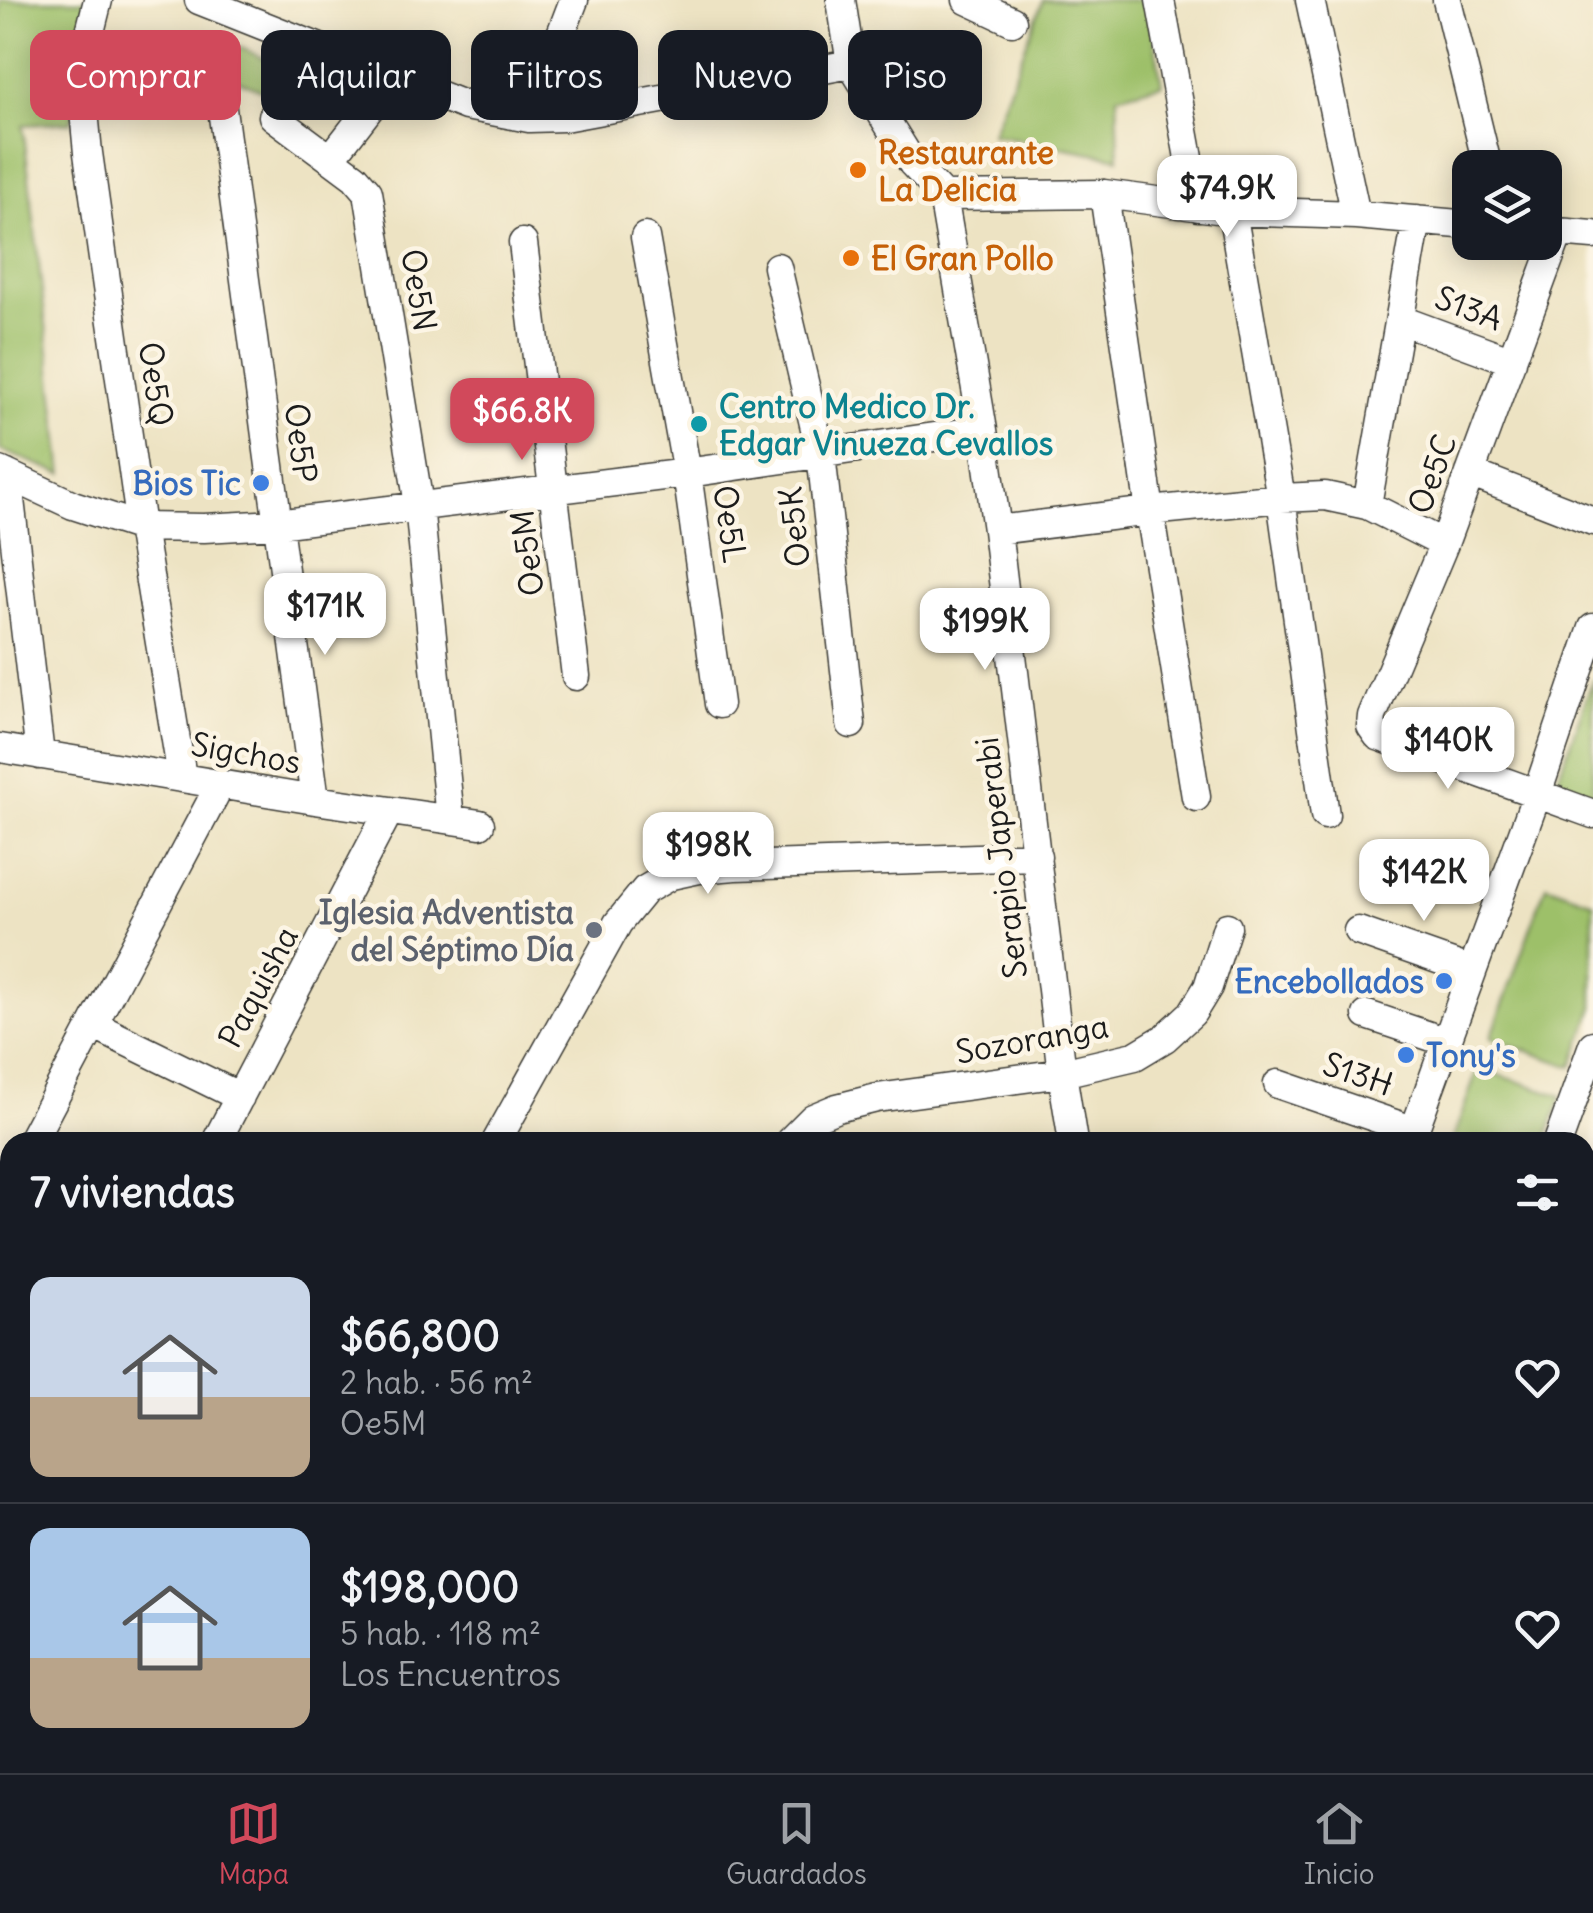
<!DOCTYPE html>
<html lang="es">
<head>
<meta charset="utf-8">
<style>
	:root { --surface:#171b24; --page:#20242c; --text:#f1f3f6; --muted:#9ea1a6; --line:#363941; --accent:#d1495b }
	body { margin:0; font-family:Delius,sans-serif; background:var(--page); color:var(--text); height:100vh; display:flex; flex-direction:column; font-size:38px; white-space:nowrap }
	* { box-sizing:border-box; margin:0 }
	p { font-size:32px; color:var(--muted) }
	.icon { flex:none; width:55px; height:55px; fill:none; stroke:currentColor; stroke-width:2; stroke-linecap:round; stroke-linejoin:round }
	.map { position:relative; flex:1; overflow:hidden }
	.sheet { position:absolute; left:0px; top:1132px; width:1595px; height:642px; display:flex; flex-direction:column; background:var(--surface); border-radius:30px 30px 0 0; box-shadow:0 5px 25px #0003 }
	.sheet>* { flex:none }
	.guide { position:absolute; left:30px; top:30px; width:1000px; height:90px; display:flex; gap:20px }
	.fabs { position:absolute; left:1452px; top:150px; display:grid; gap:20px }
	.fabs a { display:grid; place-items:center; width:110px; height:110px; border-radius:20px; background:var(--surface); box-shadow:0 5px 25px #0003; font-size:50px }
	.price { position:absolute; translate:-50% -85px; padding:0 22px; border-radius:20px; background:#fff; color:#222; font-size:32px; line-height:65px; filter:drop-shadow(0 2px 5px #0008) }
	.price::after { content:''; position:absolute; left:50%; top:60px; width:30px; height:22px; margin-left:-15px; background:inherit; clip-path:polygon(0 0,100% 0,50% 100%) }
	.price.current { background:var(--accent); color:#fff }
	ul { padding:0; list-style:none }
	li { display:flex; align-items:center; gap:30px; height:250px; padding:0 30px }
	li+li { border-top:2px solid var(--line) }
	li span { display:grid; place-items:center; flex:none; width:280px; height:200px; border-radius:20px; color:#555 }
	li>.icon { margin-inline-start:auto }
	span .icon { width:120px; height:120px; fill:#fffc; stroke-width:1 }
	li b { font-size:42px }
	h2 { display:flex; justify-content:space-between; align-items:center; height:120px; padding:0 30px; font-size:42px }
	.chip { padding:0 35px; border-radius:20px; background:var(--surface); box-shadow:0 5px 25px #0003; font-size:35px; line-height:90px }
	.chip.current { background:var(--accent); color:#fff }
	.tabs { display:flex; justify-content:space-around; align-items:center; height:140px; border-top:2px solid var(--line); background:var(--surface); font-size:28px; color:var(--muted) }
	.tabs a { display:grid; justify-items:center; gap:5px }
	.tabs .current { color:var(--accent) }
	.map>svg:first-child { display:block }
	.park { fill:#9dc069; stroke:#5c6e42; stroke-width:2.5 }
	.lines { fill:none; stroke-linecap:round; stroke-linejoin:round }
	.minor-casing { stroke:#3b3a35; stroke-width:31 }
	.minor { stroke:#fff; stroke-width:28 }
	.food-dot { fill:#e8710a; stroke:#fcf5e5; stroke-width:4 }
	.culture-dot { fill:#0f9aa8; stroke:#fcf5e5; stroke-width:4 }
	.shop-dot { fill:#3f7fe0; stroke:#fcf5e5; stroke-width:4 }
	.worship-dot { fill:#6b7280; stroke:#fcf5e5; stroke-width:4 }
	.labels { text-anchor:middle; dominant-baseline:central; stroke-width:9; stroke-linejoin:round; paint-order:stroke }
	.food-label { font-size:32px; font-weight:bold; fill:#c56008; stroke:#fcf5e5; text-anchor:start }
	.street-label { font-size:32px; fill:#1c1c1c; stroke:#fcf5e5 }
	.culture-label { font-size:32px; font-weight:bold; fill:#0d838f; stroke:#fcf5e5; text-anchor:start }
	.shop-label { font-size:32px; font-weight:bold; fill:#366cbe; stroke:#fcf5e5; text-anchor:end }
	.worship-label { font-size:32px; font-weight:bold; fill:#5b616d; stroke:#fcf5e5; text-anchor:end }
</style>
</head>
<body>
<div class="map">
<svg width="1593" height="1773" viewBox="0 0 1593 1773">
	<rect width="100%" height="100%" fill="#fcf5e5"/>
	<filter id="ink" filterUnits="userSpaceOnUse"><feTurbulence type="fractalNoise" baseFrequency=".01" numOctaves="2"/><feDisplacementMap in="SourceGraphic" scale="20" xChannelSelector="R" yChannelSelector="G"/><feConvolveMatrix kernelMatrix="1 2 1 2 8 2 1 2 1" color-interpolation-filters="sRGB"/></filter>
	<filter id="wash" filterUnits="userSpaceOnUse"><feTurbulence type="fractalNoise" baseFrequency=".0048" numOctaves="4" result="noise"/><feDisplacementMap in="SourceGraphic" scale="40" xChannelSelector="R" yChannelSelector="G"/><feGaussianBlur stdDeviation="2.25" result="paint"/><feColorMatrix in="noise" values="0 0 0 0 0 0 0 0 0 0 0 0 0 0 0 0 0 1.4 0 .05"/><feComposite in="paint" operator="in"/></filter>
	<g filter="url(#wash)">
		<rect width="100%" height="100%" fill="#ede3c3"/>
		<path class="park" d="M0 0H100L71 122 23 125 63 474 0 450Z
			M1043 0H1147L1162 84 1117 96 1119 158 992 134Z
			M239 47 302 75 290 103 227 75Z
			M1593 679V800L1554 788Z
			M1546 885 1593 902V1009L1572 1067 1491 1038Z
			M1478 1068 1562 1096 1545 1142H1452Z"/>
	</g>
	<g filter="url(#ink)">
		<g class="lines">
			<defs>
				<path id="minor" d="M98 0 88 40 82 90 88 153 141 527 182 777
					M199 0 466 106 529 118 564 117 851 64
					M841 0 851 64 913 164 943 196 983 430 997 530 1062 1073 1073 1142
					M967 0 1012 21
					M1160 0 1198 207
					M1310 0 1356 215
					M1447 0 1488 168
					M220 94 315 800
					M273 116 355 177 368 192 419 505 450 819
					M529 118 574 0
					M331 158 394 77
					M1104 194 1150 511 1196 797
					M943 196 1104 194 1232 211 1356 215 1470 225
					M1232 211 1281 498 1325 815
					M1545 231 1593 235
					M1559 232 1444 544 1372 716 1371 726 1378 736 1593 814
					M645 237 687 473 719 704
					M523 243 576 676
					M777 267 821 454 851 724
					M1401 320 1512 361
					M0 471 73 505 141 527 204 528 277 524 687 473 983 430
					M1470 473 1593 521
					M7 474 40 755
					M1367 505 1417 220
					M997 530 1150 511 1281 498 1325 496 1367 505 1444 544
					M0 748 315 800 480 824
					M1358 931 1472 971
					M1367 1015 1447 1042
					M93 1025 240 1097
					M1278 1084 1415 1131
					M31 1142 220 785
					M216 1142 389 811
					M496 1142 618 923 645 890 671 875 699 869 735 866 1037 856
					M789 1142 813 1118 837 1108 877 1098 1062 1073 1135 1056 1165 1038 1192 1013 1208 987 1227 927
					M1410 1142 1537 794 1593 628
					M1558 1142 1593 1045
					M0 1200 10 1182
					M1588 1493 1593 1481
					M0 1546 10 1528
					M1585 1587 1593 1590
					M1585 1737 1593 1740
					M153 1773 157 1765
					M441 1773 445 1765
					M724 1773 728 1765
					M976 1773 979 1765
					M1181 1773 1184 1765
					M1325 1773 1328 1765
					M1499 1773 1502 1765"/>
			</defs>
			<use href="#minor" class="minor-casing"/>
			<use href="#minor" class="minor"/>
		</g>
	</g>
	<g class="food-dot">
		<circle cx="858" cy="170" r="10"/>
		<circle cx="851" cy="258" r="10"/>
	</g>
	<circle class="culture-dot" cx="699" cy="424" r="10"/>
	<g class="shop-dot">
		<circle cx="261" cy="483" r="10"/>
		<circle cx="1444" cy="981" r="10"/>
		<circle cx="1406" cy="1055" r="10"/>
	</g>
	<circle class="worship-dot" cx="594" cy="930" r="10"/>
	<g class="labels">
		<g class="food-label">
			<text x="878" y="152">Restaurante<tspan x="878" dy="37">La Delicia</tspan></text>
			<text x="871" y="258">El Gran Pollo</text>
		</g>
		<g class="street-label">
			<text transform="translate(419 290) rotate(81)">Oe5N</text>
			<text transform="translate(1469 308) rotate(21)">S13A</text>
			<text transform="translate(156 384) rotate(82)">Oe5Q</text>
			<text transform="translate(301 443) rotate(83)">Oe5P</text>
			<text transform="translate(1432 474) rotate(-70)">Oe5C</text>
			<text transform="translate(730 524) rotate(82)">Oe5L</text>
			<text transform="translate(794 527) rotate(-96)">Oe5K</text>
			<text transform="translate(527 553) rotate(-97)">Oe5M</text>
			<text transform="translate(246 753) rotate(10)">Sigchos</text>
			<text transform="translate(1001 858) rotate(-97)">Serapio Japerabi</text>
			<text transform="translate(258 987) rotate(-62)">Paquisha</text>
			<text transform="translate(1032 1039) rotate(-10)">Sozoranga</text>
			<text transform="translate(1358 1074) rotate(19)">S13H</text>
		</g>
		<g class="culture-label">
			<text x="719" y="406">Centro Medico Dr.<tspan x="719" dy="37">Edgar Vinueza Cevallos</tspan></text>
		</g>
		<g class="shop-label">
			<text x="241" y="483">Bios Tic</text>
			<text x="1424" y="981">Encebollados</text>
			<text x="1426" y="1055" text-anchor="start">Tony's</text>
		</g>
		<g class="worship-label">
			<text x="574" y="912">Iglesia Adventista<tspan x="574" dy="37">del Séptimo Día</tspan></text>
		</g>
	</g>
</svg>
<div class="fabs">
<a><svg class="icon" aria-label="layers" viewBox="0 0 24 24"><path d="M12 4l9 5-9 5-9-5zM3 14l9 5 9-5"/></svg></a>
</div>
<b class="price" style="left:1227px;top:240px">$74.9K</b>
<b class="price current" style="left:522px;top:463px">$66.8K</b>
<b class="price" style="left:325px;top:658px">$171K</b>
<b class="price" style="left:985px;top:673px">$199K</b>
<b class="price" style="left:1448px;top:792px">$140K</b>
<b class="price" style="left:708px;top:897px">$198K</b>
<b class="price" style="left:1424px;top:924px">$142K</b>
<div class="guide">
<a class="chip current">Comprar</a>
<a class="chip">Alquilar</a>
<a class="chip">Filtros</a>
<a class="chip">Nuevo</a>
<a class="chip">Piso</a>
</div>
<section class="sheet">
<h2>7 viviendas<svg class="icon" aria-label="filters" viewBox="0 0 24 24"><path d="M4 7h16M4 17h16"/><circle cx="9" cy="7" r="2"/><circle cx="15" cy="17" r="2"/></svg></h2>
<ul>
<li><span style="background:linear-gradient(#c9d6e8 60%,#b9a48a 0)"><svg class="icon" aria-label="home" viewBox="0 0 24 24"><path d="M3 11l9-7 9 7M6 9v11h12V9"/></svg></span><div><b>$66,800</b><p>2 hab. · 56 m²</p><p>Oe5M</p></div><svg class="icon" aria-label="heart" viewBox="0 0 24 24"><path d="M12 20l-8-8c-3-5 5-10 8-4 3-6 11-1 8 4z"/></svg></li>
<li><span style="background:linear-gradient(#a9c7e8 65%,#b9a48a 0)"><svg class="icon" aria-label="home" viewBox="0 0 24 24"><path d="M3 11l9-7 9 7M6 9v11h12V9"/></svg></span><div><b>$198,000</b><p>5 hab. · 118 m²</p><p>Los Encuentros</p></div><svg class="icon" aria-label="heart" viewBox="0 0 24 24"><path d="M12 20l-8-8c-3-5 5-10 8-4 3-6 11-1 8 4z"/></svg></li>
</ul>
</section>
</div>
<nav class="tabs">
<a class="current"><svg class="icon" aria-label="map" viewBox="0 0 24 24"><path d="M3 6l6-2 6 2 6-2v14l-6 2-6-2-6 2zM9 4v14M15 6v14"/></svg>Mapa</a>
<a><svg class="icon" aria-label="saved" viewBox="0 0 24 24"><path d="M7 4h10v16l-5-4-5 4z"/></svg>Guardados</a>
<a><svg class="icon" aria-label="home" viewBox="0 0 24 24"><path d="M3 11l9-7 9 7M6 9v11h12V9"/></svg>Inicio</a>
</nav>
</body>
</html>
